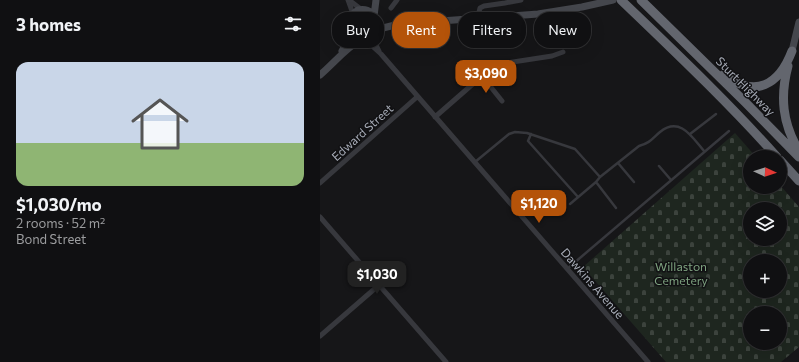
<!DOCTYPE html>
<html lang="en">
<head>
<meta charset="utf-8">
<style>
	:root { --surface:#101012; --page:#19191b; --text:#f1f3f6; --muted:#9c9d9f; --line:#303032; --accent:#b45309 }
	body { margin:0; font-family:Commissioner,sans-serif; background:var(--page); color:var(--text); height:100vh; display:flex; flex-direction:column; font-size:15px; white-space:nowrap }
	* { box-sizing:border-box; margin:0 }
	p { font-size:13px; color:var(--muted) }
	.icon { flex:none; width:22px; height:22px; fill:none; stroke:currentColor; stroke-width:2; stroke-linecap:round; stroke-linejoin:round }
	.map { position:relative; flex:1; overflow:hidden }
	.side { display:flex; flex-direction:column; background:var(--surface); width:320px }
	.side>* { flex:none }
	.top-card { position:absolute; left:12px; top:12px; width:380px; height:36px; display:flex; gap:8px }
	.needle { width:26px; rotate:93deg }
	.fabs { position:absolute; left:423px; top:150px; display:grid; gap:8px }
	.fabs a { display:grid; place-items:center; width:44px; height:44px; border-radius:50%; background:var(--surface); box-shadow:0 4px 16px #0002,0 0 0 1px var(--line); font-size:20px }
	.price { position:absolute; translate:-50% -34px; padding:0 9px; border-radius:8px; background:var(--accent); color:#fff; font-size:13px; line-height:26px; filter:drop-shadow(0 1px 2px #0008) }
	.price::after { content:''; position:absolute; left:50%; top:24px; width:12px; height:9px; margin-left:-6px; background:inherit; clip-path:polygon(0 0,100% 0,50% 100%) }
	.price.on { background:#222; color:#fff }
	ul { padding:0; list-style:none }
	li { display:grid; align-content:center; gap:8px; height:212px; padding:0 16px }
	li span { display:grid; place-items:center; height:124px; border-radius:12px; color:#555 }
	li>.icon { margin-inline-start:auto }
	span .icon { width:72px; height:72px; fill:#fffc; stroke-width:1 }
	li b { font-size:17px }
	h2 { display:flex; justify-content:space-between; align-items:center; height:48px; padding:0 16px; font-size:17px }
	.tag { padding:0 14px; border-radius:16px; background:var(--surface); box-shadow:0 4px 16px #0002,0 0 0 1px var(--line); font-size:14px; line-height:36px }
	.tag.on { background:var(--accent); color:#fff }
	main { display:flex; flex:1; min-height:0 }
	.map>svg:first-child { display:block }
	.cemetery { fill:url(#cemetery-stones); fill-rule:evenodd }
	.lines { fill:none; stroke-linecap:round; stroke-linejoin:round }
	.service { stroke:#37383d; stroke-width:2.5 }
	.minor { stroke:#37383d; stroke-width:5 }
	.secondary { stroke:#45474d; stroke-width:7 }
	.motorway { stroke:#63666e; stroke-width:9 }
	.labels { text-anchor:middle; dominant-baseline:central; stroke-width:3; stroke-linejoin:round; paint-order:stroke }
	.street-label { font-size:12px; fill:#a8adb8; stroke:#111113 }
	.park-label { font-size:12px; fill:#7fa381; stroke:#111113 }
</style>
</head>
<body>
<main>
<section class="side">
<h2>3 homes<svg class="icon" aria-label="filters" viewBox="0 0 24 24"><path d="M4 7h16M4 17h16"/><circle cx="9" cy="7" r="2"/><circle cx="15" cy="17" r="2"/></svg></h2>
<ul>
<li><span style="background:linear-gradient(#c9d6e8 65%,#8fb573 0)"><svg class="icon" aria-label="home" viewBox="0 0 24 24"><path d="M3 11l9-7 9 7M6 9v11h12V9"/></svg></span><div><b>$1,030/mo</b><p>2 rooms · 52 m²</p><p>Bond Street</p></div></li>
</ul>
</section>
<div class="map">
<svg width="479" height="362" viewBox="0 0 479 362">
	<defs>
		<pattern id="cemetery-stones" width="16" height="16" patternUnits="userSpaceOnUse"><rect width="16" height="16" fill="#1e261f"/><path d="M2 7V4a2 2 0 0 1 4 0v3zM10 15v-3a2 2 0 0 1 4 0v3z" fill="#3c433d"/></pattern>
	</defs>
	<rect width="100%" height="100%" fill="#161618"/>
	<path class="cemetery" d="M415 133 436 157H430V187H460V185L479 207V347L461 362H346L263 267ZM430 209H460V239H430ZM430 261H460V291H430ZM430 313H460V343H430Z"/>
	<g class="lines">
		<path class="service" d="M211 134 208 141 258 197
			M370 134 396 114
			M155 162 189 134 195 132 207 133 255 149 280 177
			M298 163 314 182
			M339 166 351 180
			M276 182 296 208
			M250 204 276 182 280 177 319 146C330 143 332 139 340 132 360 116 372 137 384 151
			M247 269 409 131"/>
		<path class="minor" d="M28 0 33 14
			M29 0 42 10
			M71 8 77 0
			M159 18V12L160 8 164 6 185 3 201 0
			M54 35 55 43 59 51
			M43 40 50 44 61 54 328 362
			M162 76 182 101
			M115 117 162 76 180 64 232 56 243 52
			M0 183 97 97
			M0 217 126 362
			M0 336 59 285"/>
		<path class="secondary" d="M38 10C61 5 63 40 43 40 39 40 35 38 33 34 27 26 29 15 38 10Z
			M54 16 56 0
			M56 32 63 28 79 24 218 14 262 7 293 0
			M22 51 32 33
			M472 51 479 22
			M0 75C14 63 25 49 40 40"/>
		<path class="motorway" d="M301 0C354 51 408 102 457 157
			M321 0 425 102 479 157
			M468 66C460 96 462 123 479 151
			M404 74C435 99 459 85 472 51
			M460 160 479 181"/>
	</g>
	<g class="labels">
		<g class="street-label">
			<text transform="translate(426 86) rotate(45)">Sturt Highway</text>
			<text transform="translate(42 132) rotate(-42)">Edward Street</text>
			<text transform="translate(273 283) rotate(49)">Dawkins Avenue</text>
		</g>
		<g class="park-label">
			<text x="361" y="266">Willaston<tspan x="361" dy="14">Cemetery</tspan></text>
		</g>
	</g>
</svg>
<div class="fabs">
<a><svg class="needle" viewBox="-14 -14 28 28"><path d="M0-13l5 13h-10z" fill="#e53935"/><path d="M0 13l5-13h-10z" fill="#9c9d9f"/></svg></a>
<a><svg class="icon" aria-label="layers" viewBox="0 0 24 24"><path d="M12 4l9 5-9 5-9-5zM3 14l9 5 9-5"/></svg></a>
<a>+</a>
<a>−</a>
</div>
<b class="price" style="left:166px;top:94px">$3,090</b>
<b class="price" style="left:219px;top:224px">$1,120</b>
<b class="price on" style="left:57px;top:295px">$1,030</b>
<div class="top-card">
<a class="tag">Buy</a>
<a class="tag on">Rent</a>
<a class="tag">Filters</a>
<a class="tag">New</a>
</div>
</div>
</main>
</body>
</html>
